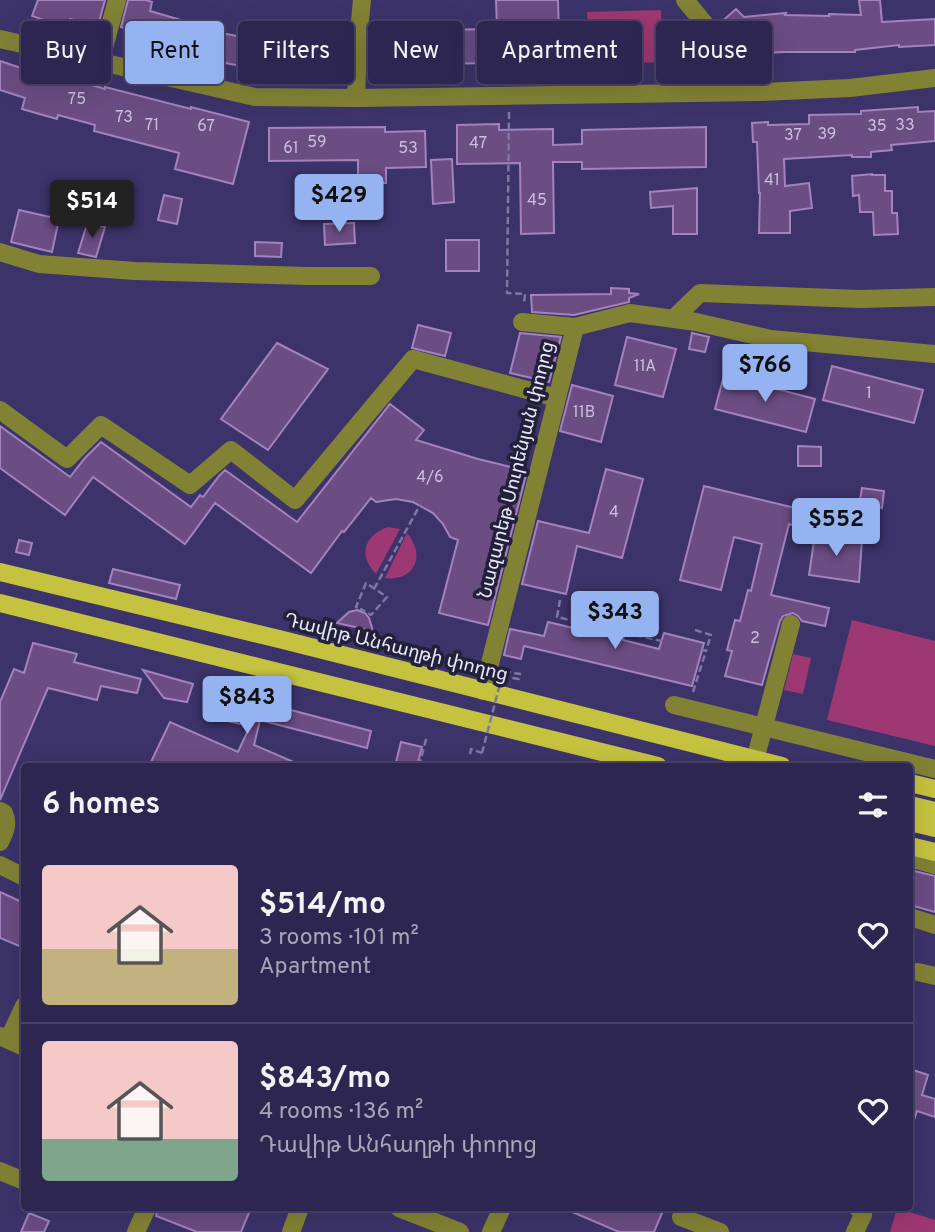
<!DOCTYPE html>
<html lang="en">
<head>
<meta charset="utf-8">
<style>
	:root { --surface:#2d2650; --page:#352e57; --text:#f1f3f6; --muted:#a7a5b7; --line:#484367; --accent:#95b2f1 }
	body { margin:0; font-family:Overpass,"Noto Sans Armenian",sans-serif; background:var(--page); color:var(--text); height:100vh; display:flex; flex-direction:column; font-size:26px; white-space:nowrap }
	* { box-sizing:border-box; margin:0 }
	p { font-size:23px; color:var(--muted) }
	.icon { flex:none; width:38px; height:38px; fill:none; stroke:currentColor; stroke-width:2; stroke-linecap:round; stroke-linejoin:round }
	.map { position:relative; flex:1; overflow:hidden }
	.panel { position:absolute; left:21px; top:763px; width:892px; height:448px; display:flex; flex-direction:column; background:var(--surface); border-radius:7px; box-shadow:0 7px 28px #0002,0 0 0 2px var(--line) }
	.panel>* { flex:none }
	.top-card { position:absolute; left:21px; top:21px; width:894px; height:63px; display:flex; gap:14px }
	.price { position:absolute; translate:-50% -60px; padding:0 16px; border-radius:7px; background:var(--accent); color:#111; font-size:23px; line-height:46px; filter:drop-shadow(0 2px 4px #0008) }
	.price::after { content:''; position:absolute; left:50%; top:42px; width:21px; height:16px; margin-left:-10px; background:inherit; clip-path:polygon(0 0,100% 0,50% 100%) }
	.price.on { background:#222; color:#fff }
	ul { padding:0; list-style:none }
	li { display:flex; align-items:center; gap:21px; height:175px; padding:0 21px }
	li+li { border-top:2px solid var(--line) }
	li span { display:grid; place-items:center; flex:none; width:196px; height:140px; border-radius:7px; color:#555 }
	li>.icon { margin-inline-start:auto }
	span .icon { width:84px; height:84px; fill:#fffc; stroke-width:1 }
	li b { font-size:30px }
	h2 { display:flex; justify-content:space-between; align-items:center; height:84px; padding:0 21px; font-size:30px }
	.pill { padding:0 24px; border-radius:7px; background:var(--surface); box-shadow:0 7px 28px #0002,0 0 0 2px var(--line); font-size:24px; line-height:63px }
	.pill.on { background:var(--accent); color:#111 }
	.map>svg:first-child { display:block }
	.green { fill:#9e3872 }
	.building { fill:#6b4c83; stroke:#a382be; stroke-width:2 }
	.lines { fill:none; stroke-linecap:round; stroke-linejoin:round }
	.path { stroke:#7e77a1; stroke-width:2.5; stroke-dasharray:7 3.5; stroke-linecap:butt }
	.minor { stroke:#828235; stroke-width:18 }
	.major { stroke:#c4c23f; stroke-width:18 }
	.path-bridge { stroke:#7e77a1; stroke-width:2.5; stroke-dasharray:7 3.5; stroke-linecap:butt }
	.labels { text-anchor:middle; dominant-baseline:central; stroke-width:7; stroke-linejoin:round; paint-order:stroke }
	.number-label { font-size:16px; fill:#cac0de }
	.street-label { font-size:19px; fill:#e9e7fc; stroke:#232039 }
</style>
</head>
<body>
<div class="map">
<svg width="935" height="1232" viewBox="0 0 935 1232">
	<rect width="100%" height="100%" fill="#3c336a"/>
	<path class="green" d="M661 10 663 62 589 65 587 12Z
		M388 527 400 529 376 574C358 556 364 535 388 527Z
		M407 533C426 555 415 582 385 578Z
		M852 620 935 641V746L827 720Z
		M793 654 811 658 803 694 784 690Z
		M897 1208 935 1220V1232H890Z"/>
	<path class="building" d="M38 0H105L99 22 92 20 91 25 70 19 67 28 32 16Z
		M128 0H146L152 2 150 11 191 23 190 27 237 36V33L268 39 305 38V41L346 40V68L306 69V73L278 74 277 72 268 71V56H266L263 70 209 60 207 72 183 68 187 46 162 40V38L121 27Z
		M496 0H558L560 70 518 71V81L498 82V63L425 64V67L402 68V63L369 64V41L402 40V28H424V30L497 29Z
		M859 0H880L882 22 935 19V45L899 47V45L855 50V52H783L765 53 762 23 735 43 719 24 736 9 744 17 786 13 785 15 829 16V14L861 15Z
		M0 61 33 72 34 68 105 89V87L191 109V107L249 122 233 184 175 169 179 153 94 131 95 125 58 115 57 119 22 109 25 98 0 90Z
		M918 107V112L935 111V141L891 145 892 150 871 152V157H852V155L784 159 785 186 809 183 812 208 790 211V233H759L760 193H759L757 142H753L752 123 768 122V125L809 124V115L861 114V111Z
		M499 124V130L553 129V145L582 144V130L706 127V167L582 169V162H553L554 233 521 234 520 163 457 164V125Z
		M385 127V132L425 131 426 167 386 168V183H358V160L269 161V128Z
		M452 159 454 202 433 204 431 160Z
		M872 174V175H885V191H892V213H897L898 234 874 235 873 212H860L859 195 853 196 852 176Z
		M697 188V234H673V206L651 208 650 192Z
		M164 195 182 199 177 224 158 220Z
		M19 210 59 219 52 252 11 242Z
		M88 221 105 227 96 257 78 253Z
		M354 223 355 243 325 245 324 224Z
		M446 240H479V271H446Z
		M255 242 282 243 281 257 255 256Z
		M611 288 629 289V293L639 294 629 298V302L574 315 532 312 531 295 611 294Z
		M418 325 451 333 445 356 412 348Z
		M520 333 561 337 549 382 510 373Z
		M692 333 709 337 705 352 689 349Z
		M627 337 676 349 663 397 615 385Z
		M277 343 328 369 268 450 221 419Z
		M832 366 923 390 914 423 823 400Z
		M724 375 815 399 806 432 715 409Z
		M572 385 613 396 601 442 560 431Z
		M390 404 424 430 416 440 478 459 527 471 488 625 439 613 458 540 450 537 443 524 433 513 413 502 396 499 376 502 371 498 344 532 342 531 311 573 215 503 185 544 93 477 65 515 0 468V426L70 477 85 458 101 442 191 507 200 495 203 497 219 476 225 470 297 522Z
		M798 446 821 447V466H798Z
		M606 469 643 479 622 558 577 546 566 594 522 584 538 521 589 533Z
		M704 486 816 513 812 530 789 524 771 595 829 608 825 626 802 621 798 616 793 613 783 616 780 621 762 685 725 676 732 651 727 650 735 620 740 621 748 590 751 591 762 544 734 537 721 590 680 580Z
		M862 488 884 491 882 508 859 505Z
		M815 534 862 540 859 582 809 575Z
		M19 540 32 543 29 555 16 552Z
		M113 569 180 585 176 599 109 583Z
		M357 610 365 613 369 618 373 631 337 623 349 612Z
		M548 622 607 636 611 623 626 627 623 640 659 649 664 633 704 643 692 686 524 646 521 659 504 655 510 629 544 636Z
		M33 643 77 654 74 662 141 679 137 693 101 686 97 700 48 688 0 800V702L14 669 24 673Z
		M143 670 193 684 187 702 164 698Z
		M219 690 265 701 264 703 371 731 367 748 260 720 254 745 303 766H149L170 722 238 752 250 726 227 721 228 716 214 713Z
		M401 742 422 747 417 766H402V763L396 762Z
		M910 870 935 876V912L910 905Z
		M0 892 24 903V948L0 938Z
		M910 1069 928 1075 922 1095 935 1099V1117L917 1111 913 1123 910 1122Z
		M158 1208H251L241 1232H197L156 1216Z
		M563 1208H651L662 1213 654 1232H619Z
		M29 1213 49 1221 44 1232H21Z"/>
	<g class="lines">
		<path class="path" d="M509 112 507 293 525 294 524 304
			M374 589 420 505
			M560 600 557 617 609 629
			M360 611 361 609 371 615 387 597 366 583 356 607 361 609
			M695 630 711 635 706 651
			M625 633 662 641
			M504 671 520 674 519 679 505 677
			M693 692 706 651 702 650
			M470 754 471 749 482 753
			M419 766 427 736
			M910 998 913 989"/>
		<path class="minor" d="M685 0 761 92
			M0 39 255 97 356 98 761 92 850 88 935 78
			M100 62 117 0
			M356 98 358 41 362 0
			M0 252 39 264 135 271 309 276H371
			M673 319 700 293 860 299 935 297
			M522 322 575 327
			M0 410 67 459 101 425 190 485 231 450 295 500 413 359 557 398
			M483 691 575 327 630 313 696 322 771 339 935 354
			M674 705 935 769
			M755 760 791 624
			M0 811 4 813C9 824 5 832 0 842
			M910 858 935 865
			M0 865 24 877
			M910 917 935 925
			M918 972 935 976
			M12 1032 24 1006
			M0 1036 24 1047
			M0 1171 24 1181
			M399 1208 460 1232
			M681 1217 720 1232
			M136 1232 147 1208
			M291 1232 300 1208
			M491 1232 502 1208
			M855 1232 863 1215 858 1208"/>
		<path class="major" d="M0 572 279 639 782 766
			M0 603 658 766
			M910 783 935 789
			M910 805 935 811
			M910 822 935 828
			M910 846 935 852"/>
		<path class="path-bridge" d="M482 753 502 676"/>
	</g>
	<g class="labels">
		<g class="number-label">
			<text x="77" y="100">75</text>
			<text x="124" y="118">73</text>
			<text x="152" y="126">71</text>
			<text x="905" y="126">33</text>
			<text x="206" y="127">67</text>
			<text x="877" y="127">35</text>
			<text x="827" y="135">39</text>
			<text x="793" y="136">37</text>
			<text x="317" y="143">59</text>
			<text x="478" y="144">47</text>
			<text x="291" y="149">61</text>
			<text x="408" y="149">53</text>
			<text x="772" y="181">41</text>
			<text x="537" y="201">45</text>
			<text x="645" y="367">11A</text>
			<text x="869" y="394">1</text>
			<text x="584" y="413">11B</text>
			<text x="430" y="478">4/6</text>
			<text x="614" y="513">4</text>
			<text x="755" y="639">2</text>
		</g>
		<g class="street-label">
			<text transform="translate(517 470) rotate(-76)">Նազարեթ Սուրենյան փողոց</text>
			<text transform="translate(396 648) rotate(14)">Դավիթ Անհաղթի փողոց</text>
		</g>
	</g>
</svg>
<b class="price" style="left:339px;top:234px">$429</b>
<b class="price on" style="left:92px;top:240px">$514</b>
<b class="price" style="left:765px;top:404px">$766</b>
<b class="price" style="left:836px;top:558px">$552</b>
<b class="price" style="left:615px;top:651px">$343</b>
<b class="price" style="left:247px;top:736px">$843</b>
<div class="top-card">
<a class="pill">Buy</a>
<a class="pill on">Rent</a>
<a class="pill">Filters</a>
<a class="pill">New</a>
<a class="pill">Apartment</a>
<a class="pill">House</a>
</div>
<section class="panel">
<h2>6 homes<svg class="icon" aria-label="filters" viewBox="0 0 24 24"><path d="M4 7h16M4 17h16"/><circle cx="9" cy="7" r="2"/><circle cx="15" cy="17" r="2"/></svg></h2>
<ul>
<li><span style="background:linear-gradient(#f6c9c9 60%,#c2b280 0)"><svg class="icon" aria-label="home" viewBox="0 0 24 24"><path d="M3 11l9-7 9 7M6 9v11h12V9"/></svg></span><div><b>$514/mo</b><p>3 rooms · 101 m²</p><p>Apartment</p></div><svg class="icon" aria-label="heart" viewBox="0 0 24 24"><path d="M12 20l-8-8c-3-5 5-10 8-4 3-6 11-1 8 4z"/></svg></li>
<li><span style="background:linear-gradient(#f6c9c9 70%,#7fa58c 0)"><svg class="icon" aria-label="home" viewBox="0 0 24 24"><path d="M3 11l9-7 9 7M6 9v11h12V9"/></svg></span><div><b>$843/mo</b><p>4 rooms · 136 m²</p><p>Դավիթ Անհաղթի փողոց</p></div><svg class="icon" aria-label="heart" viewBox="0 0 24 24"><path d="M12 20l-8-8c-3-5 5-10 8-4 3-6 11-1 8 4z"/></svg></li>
</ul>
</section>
</div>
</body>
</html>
